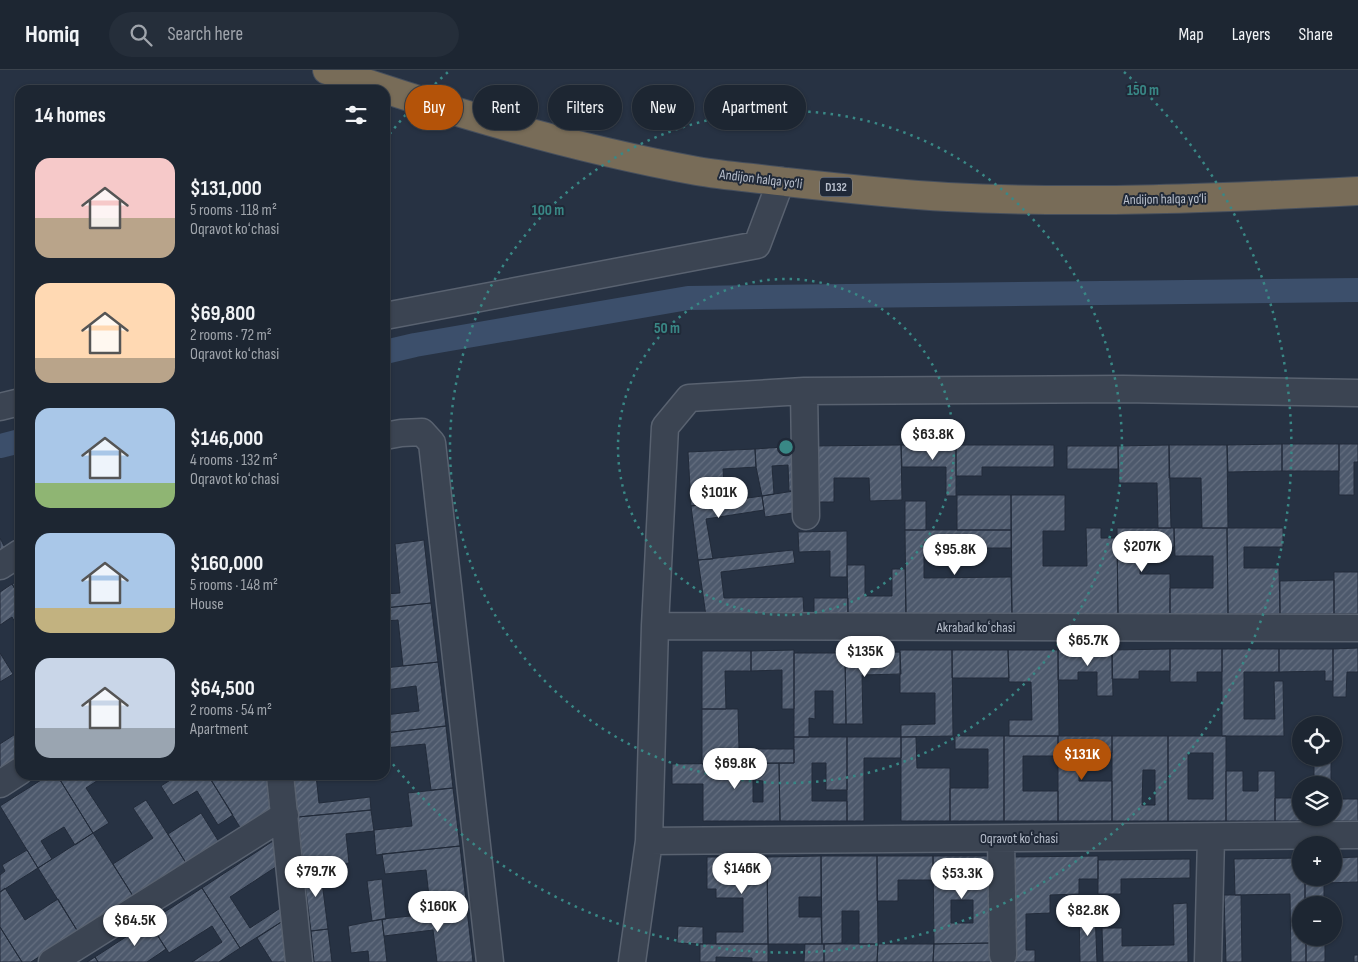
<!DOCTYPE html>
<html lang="en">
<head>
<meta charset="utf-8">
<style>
	:root { --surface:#1d2632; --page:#252e3a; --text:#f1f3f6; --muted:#a0a5ac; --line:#3b434d; --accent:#b45309 }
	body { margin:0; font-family:"Sofia Sans Condensed",sans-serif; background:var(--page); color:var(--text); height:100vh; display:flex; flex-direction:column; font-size:19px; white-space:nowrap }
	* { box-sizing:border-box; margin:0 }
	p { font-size:16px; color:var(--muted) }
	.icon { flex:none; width:28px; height:28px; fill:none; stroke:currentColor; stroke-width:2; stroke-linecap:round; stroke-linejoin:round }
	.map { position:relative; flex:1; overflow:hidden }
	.drawer { position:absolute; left:15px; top:15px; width:375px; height:695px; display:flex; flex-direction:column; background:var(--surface); border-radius:15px; box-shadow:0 1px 4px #0004,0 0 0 1px var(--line) }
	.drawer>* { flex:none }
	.guide { position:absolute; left:405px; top:15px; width:475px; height:45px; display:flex; gap:10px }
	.tools { position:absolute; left:1292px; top:646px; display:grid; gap:10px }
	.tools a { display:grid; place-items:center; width:50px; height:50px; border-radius:50%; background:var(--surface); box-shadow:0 1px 4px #0004,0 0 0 1px var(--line); font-size:25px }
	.price { position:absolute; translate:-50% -42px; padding:0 11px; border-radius:18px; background:#fff; color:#222; font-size:16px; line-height:32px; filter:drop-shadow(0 1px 2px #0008) }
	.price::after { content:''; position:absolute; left:50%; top:30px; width:15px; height:11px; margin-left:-8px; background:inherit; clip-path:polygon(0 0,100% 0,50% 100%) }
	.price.active { background:var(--accent); color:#fff }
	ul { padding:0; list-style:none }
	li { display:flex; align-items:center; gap:15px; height:125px; padding:0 20px }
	li span { display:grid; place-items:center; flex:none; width:140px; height:100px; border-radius:15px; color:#555 }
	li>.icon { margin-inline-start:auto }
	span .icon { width:60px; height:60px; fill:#fffc; stroke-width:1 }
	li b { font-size:21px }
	h2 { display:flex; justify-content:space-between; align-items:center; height:60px; padding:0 20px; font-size:21px }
	.chip { padding:0 18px; border-radius:22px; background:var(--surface); box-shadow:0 1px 4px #0004,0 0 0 1px var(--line); font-size:18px; line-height:45px }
	.chip.active { background:var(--accent); color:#fff }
	header { display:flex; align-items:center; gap:30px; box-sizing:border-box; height:70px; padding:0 25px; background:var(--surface); border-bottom:1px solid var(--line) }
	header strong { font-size:24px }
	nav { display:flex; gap:28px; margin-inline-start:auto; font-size:18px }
	.search { width:350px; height:45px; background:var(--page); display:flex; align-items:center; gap:12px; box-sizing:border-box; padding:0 18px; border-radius:28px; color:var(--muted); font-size:19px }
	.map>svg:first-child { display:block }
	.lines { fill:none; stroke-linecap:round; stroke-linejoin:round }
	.canal { stroke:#3c4f6b; stroke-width:24 }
	.building { fill:url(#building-hatch); stroke:#222b3a; fill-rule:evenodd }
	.minor-casing { stroke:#596270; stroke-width:29 }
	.highway-casing { stroke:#464f5d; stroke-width:30 }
	.minor { stroke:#3b4452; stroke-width:26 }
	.highway { stroke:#786c58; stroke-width:28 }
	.ring { fill:none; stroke:#398886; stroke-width:2.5; stroke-dasharray:2.5 5 }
	.labels { text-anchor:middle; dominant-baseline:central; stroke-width:4; stroke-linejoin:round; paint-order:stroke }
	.shield { fill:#202938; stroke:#8a92a0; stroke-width:1 }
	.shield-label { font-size:12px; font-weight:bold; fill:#b8bfcc }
	.street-label { font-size:14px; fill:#b8bfcc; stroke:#202938 }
	.centre { fill:#398886; stroke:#202938; stroke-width:2.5 }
	.ring-label { font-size:15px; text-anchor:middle; font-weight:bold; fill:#398886; stroke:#202938; stroke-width:4; stroke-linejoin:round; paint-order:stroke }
</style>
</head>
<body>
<header>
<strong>Homiq</strong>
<div class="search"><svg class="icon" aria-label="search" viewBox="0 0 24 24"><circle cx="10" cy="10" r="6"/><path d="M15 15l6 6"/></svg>Search here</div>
<nav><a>Map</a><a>Layers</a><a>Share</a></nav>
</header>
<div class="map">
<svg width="1358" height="892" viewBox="0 0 1358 892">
	<defs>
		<pattern id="building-hatch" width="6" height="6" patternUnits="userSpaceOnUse" patternTransform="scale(1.25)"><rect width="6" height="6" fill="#4d596c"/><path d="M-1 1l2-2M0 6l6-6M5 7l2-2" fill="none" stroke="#656f80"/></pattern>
	</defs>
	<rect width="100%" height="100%" fill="#273243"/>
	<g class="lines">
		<path class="canal" d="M385 282 415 275 688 228 1358 220
			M0 376 20 371"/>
	</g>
	<path class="building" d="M1282 374H1339V401H1282Z
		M1282 374V401L1228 402 1227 375Z
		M1339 374H1358V392H1354V425H1339Z
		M901 375H956V426H946V397H902Z
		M901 375 902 430 870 431 869 408H834V432H812L811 376Z
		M956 375H1054V397H982V406H956Z
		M1169 375 1171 458H1158L1157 413H1119L1118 376Z
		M1169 375H1227L1228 458H1202L1201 408H1169Z
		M797 376 800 420 789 421 788 395 772 396 774 424 762 426 756 397 755 379Z
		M1067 376H1118V399H1067Z
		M755 379 756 397 723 399 725 431 691 436 688 382Z
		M800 420V442L765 447 762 426Z
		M957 425H1011V460H957Z
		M1011 425H1065V461H1043V496H1087L1086 458H1101V468H1117L1118 545H1012Z
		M762 426 764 440 706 449 713 489 698 490 691 436Z
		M905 431H926V460H905Z
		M1117 458H1174V477H1140V504H1170V545H1118Z
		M1174 458H1227L1228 544 1170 545V518H1213V486H1175Z
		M1227 458H1283V477H1244V498H1279L1280 544H1228Z
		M905 460H1011V478H924V508L1011 507 1012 545H906Z
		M847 461V507H830V481L799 482 798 462Z
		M0 468 5 478 0 481Z
		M424 470 431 533 385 538V524L400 523 395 474Z
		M793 480 795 493 721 502 724 528 803 527 804 544 706 546 698 490Z
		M847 495H865V526H892V499H905L906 545 848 546Z
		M1334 502H1358V544H1334Z
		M20 510V527L12 514Z
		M1334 510V544H1280V511Z
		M12 514 20 527V560L12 547 0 555V522Z
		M814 528H848V546H814Z
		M431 533 438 592 403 596 398 550 385 551V538Z
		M1358 578V602H1347L1346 627H1333V579Z
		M1170 579H1222V602H1197V612H1170Z
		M1170 579V601H1139V609H1112V580Z
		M1222 579H1279V602H1244V649H1275L1274 611H1283L1284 666H1222Z
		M1279 579H1333V611H1325V601L1279 602Z
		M794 580V639H782V600L751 601V581Z
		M900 580H952L953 666 901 667V655L935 654V623H900Z
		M952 580H1008L1009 608H952Z
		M1008 580H1058L1059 666H1009V650H1032L1031 612H1009Z
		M1058 580H1112L1113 626H1097V602H1078V610H1058Z
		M702 581H751V601H725L726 639H702Z
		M900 582 901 604 862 605 863 654H846L845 583Z
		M0 583 13 604 0 612Z
		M794 583H845L846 654H833V621H815V649L809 648V667H794Z
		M438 592 446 656 385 663V645L419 641 416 616 385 620V598Z
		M702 639H738L739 679H794V693L702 694Z
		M446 656 453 718 431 720 425 674 385 678V663Z
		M20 661V690L0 703V674Z
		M955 666H1004V751H950V718H988V679H955Z
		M1004 666H1058V686H1023V721H1058V751H1004Z
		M1058 666H1112V683H1079V711H1112V751H1058Z
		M1112 666H1168V751H1112ZM1143 700H1155V735H1142Z
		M1168 666H1226V751H1168ZM1188 683H1213V729H1188Z
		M794 667H847V720H826V693H812V731H847V751H780L779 693H794Z
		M847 667H901V688H864V751H847Z
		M901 667H916L917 698H950V751H901Z
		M1314 688H1331V715H1314Z
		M779 693 780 751H703V714H672V694ZM753 710 763 711V732H753Z
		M1226 701H1243V721H1258V701H1275V751H1226Z
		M49 705H57L93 763 75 775 64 757 41 771 52 789 38 798 0 736Z
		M57 705H106L86 718 109 753 93 763Z
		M178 705H208L233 745 218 755 197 721 173 735 161 716Z
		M208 705H224L227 710 235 705H275L279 736 241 759Z
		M293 705H316L319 733 370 727 371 740 298 747Z
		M453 718 460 776 376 785 374 760 412 756 408 723Z
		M1275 728H1301V748H1331V751H1275Z
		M1334 729H1358V751H1331V748H1334Z
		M146 730 186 793 133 826 113 794 153 768 133 738Z
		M371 740 374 761 346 764 349 793 303 798 298 747Z
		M201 743 219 772 186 793 168 764Z
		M93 763 133 826 78 862 38 798Z
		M273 771 285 791 230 827 250 858 288 833 289 847 240 878 202 818Z
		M460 776 467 840 431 844 426 800 385 804 382 784Z
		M27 780 38 798 0 822V805L5 801 2 795Z
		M821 786V827H799V847H821L822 874H768L767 787Z
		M821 786H877L878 874H859V841H842V873L822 874Z
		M877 786H933V810H898V831H877Z
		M933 786H991L992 873 934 874ZM951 830H973V853H951Z
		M1098 786V809H1079V824L1050 825V843L1026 844V880H1035V892H1011L1010 787Z
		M707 787H767L768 874H716V862H743V828H716V819H707Z
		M1358 787V812L1324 813V835H1305V808H1334V788Z
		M1301 788V808H1305V835H1301V868H1306V892H1291L1290 824 1235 825 1234 789Z
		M1190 789V808L1121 809V824H1098V790Z
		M320 796 328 859 311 861 303 798Z
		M382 809 386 849 372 851 367 811Z
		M5 818 25 850 58 829 78 862 31 892H22L0 857V822Z
		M202 818 240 878 219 892H192L222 872 212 856 169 883 149 852Z
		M1224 825H1241L1242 892H1226Z
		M1187 833 1188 892H1103L1102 858H1122V876L1174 875 1173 834Z
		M467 840 473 892H437L433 860 384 866 382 849Z
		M1079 841H1095L1097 892H1080Z
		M289 847 295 892H272L257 868Z
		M382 849 387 892H369L368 881 351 883 348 856Z
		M149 852 166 879 147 892H98L95 887Z
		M678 856 703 857V874L677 873Z
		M0 857 22 892H0Z
		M328 859 332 892H314L311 861Z
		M1306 868H1325V892H1306Z
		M992 873V892H933L934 874Z
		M700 874H768V892H752V888L716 887V892H700Z
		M805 874H824V892H804Z
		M824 874H878L877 892H824Z
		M878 874H934L933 892H877Z
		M1354 885H1358V892H1354Z
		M95 887 98 892H87Z"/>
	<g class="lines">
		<defs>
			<path id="minor" d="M385 246 757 175 781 111
				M804 321 806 446
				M0 337 20 332
				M385 366 401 363 422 362 432 373 490 892
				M0 496 20 483
				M655 556 1358 558
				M280 705 299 892
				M0 714 20 701
				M1001 769 1003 885
				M649 771 1358 765
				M52 892 285 745
				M632 892 649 771 655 556 665 357 689 328 804 321 1123 319 1358 323
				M1208 892 1211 767"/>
			<path id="highway" d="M327 0C448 41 571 78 697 101 726 106 757 108 786 112 840 118 894 124 948 127 1085 134 1222 128 1358 121"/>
		</defs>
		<use href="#minor" class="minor-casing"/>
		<use href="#highway" class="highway-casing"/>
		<use href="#minor" class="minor"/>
		<use href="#highway" class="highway"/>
	</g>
	<g class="ring">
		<circle cx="786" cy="377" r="168"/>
		<circle cx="786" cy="377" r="336"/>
		<path d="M385 70A505 505 0 0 1 448 2M1124 2A505 505 0 1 1 385 684"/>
	</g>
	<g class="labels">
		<rect class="shield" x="820" y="107.5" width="32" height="19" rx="4"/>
		<g class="shield-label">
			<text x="836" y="117">D132</text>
		</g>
		<g class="street-label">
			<text transform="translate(761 109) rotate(7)">Andijon halqa yo‘li</text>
			<text transform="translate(1165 129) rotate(-1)">Andijon halqa yo‘li</text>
			<text x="976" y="557">Akrabad koʻchasi</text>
			<text x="1019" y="768">Oqravot koʻchasi</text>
		</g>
	</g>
	<circle cx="786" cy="377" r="8" class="centre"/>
	<g class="ring-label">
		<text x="1143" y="25">150 m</text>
		<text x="548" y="145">100 m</text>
		<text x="667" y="263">50 m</text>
	</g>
</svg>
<div class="tools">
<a><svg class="icon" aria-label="locate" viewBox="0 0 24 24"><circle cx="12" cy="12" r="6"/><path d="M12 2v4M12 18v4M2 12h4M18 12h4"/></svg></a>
<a><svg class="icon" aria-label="layers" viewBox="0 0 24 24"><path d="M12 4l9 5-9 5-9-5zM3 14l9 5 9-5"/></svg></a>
<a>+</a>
<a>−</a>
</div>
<b class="price" style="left:933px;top:391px">$63.8K</b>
<b class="price" style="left:719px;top:449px">$101K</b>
<b class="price" style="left:1142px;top:503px">$207K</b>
<b class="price" style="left:955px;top:506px">$95.8K</b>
<b class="price" style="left:1088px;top:597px">$65.7K</b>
<b class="price" style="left:865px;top:608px">$135K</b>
<b class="price active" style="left:1082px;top:711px">$131K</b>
<b class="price" style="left:735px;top:720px">$69.8K</b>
<b class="price" style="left:742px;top:825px">$146K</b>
<b class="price" style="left:316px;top:828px">$79.7K</b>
<b class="price" style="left:962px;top:830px">$53.3K</b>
<b class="price" style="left:438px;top:863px">$160K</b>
<b class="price" style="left:1088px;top:867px">$82.8K</b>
<b class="price" style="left:135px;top:877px">$64.5K</b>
<div class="guide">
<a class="chip active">Buy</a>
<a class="chip">Rent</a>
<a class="chip">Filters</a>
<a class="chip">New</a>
<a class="chip">Apartment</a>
</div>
<section class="drawer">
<h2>14 homes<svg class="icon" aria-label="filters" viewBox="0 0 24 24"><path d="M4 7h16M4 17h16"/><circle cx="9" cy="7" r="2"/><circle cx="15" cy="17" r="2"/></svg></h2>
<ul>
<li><span style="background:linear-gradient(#f6c9c9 60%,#b9a48a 0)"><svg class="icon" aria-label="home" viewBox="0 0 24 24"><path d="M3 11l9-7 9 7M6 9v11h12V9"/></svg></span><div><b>$131,000</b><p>5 rooms · 118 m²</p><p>Oqravot koʻchasi</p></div></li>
<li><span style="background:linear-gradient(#ffd9b3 75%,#b9a48a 0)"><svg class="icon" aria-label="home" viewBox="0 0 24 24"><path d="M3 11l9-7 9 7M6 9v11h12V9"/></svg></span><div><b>$69,800</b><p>2 rooms · 72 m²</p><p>Oqravot koʻchasi</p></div></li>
<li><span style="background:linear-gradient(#a9c7e8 75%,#8fb573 0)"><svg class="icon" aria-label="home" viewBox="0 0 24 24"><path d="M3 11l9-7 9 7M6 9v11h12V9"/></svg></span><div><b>$146,000</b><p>4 rooms · 132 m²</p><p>Oqravot koʻchasi</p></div></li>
<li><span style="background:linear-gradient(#a9c7e8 75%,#c2b280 0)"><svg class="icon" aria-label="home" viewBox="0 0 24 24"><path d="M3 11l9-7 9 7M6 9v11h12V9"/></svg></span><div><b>$160,000</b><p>5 rooms · 148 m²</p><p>House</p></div></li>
<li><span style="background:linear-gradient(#c9d6e8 70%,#9aa5b1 0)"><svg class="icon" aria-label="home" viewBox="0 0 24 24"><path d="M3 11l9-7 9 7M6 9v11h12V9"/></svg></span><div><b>$64,500</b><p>2 rooms · 54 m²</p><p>Apartment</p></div></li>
</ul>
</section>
</div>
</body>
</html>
